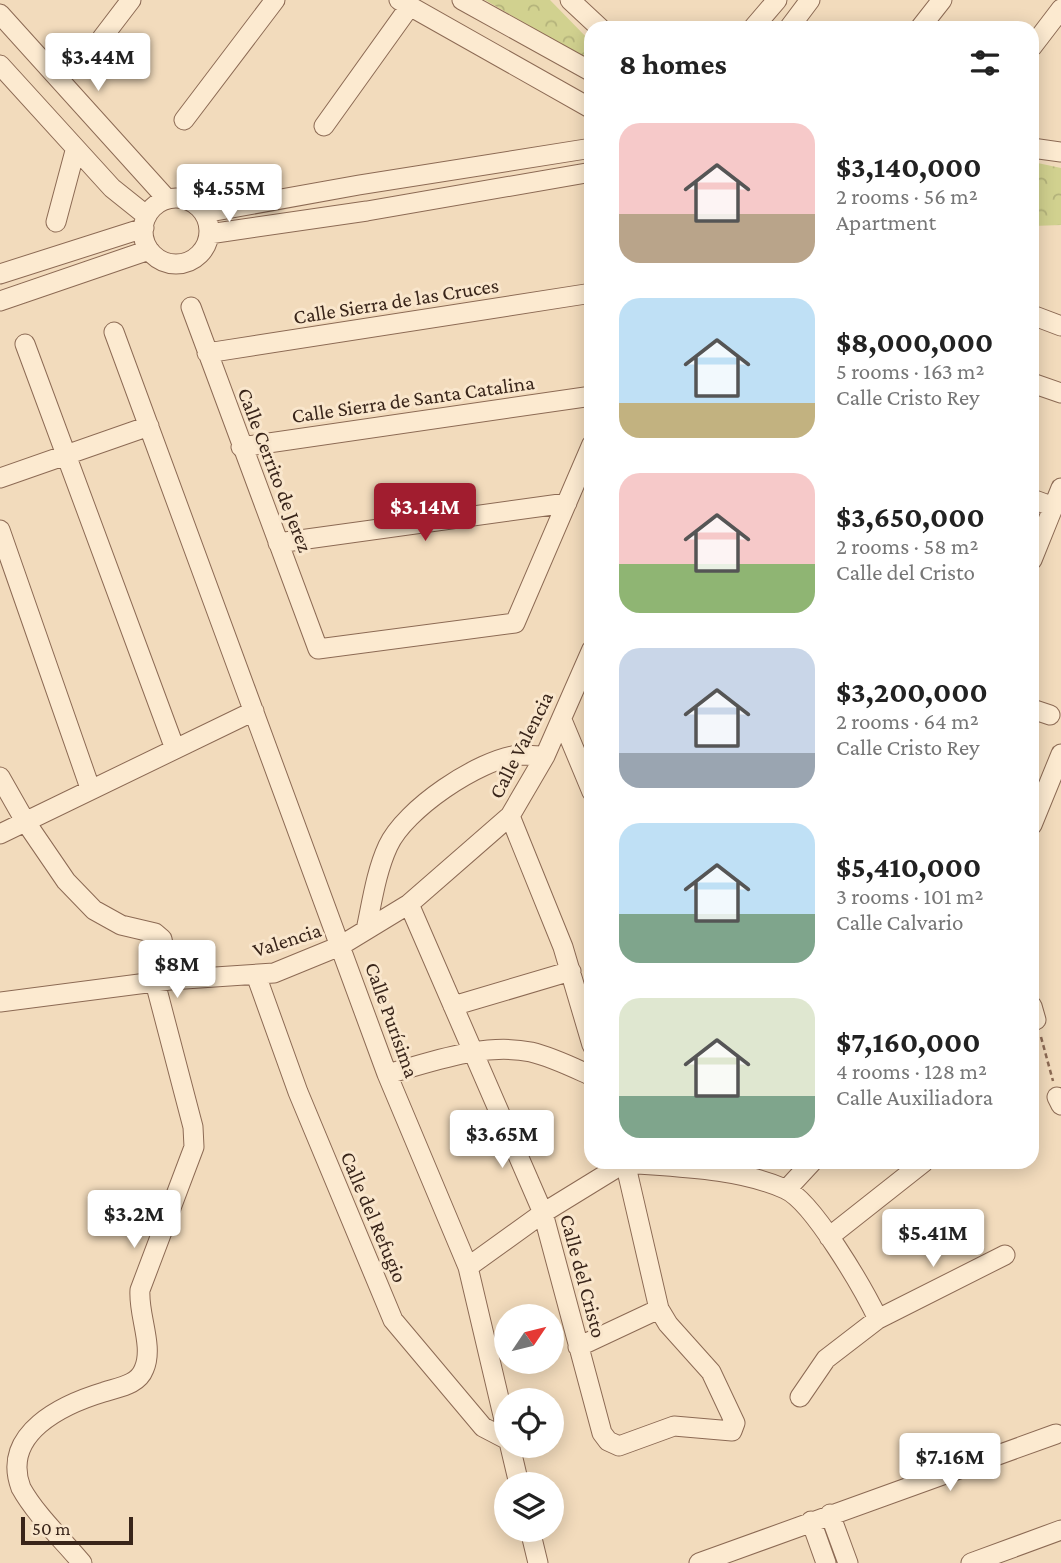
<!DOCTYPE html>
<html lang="en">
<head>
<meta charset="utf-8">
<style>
	:root { --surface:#fff; --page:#f2f2f2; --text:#222; --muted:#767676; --accent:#a11d2f }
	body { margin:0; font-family:"Crimson Pro",serif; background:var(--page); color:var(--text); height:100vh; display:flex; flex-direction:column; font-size:26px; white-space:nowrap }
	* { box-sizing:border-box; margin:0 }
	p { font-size:23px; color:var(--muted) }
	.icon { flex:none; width:38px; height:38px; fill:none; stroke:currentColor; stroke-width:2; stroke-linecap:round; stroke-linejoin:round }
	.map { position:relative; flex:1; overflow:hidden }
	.drawer { position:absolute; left:584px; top:21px; width:455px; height:1148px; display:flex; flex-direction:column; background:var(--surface); border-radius:21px; box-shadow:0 4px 18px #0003 }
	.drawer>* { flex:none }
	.needle { width:46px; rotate:55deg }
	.fabs { position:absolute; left:494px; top:1304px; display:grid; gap:14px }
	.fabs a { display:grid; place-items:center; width:70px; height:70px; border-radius:50%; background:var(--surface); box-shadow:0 4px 18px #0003; font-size:35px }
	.scale { position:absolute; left:21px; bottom:18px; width:112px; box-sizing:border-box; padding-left:7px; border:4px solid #39251a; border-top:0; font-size:19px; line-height:24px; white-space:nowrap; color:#39251a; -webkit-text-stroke:5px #f9e6cc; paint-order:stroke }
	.price { position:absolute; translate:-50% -60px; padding:0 16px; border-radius:7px; background:#fff; color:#222; font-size:23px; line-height:46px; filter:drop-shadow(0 2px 4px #0008) }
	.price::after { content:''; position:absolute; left:50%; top:42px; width:21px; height:16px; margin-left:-10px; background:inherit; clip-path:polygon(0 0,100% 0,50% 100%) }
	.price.on { background:var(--accent); color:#fff }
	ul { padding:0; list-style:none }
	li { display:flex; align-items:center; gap:21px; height:175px; padding:0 35px }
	li span { display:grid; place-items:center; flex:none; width:196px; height:140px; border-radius:21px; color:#555 }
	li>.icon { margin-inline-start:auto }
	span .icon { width:84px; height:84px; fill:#fffc; stroke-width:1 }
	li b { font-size:30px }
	h2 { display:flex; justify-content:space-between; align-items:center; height:84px; padding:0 35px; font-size:30px }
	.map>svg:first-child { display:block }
	.forest { fill:url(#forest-crowns) }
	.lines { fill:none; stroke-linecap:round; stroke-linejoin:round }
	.minor-casing { stroke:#8c6a54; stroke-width:21 }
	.path { stroke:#8c6a54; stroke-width:2.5; stroke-dasharray:5 3.5; stroke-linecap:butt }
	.minor { stroke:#fcead0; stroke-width:19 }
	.labels { text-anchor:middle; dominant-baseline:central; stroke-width:6; stroke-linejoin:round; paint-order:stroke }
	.street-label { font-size:21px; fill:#39251a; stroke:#f9e6cc }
</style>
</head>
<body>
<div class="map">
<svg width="1061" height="1563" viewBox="0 0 1061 1563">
	<defs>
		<pattern id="forest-crowns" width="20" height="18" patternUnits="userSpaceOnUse" patternTransform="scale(1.75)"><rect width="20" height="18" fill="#d1d18f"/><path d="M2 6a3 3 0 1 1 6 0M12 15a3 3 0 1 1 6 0" fill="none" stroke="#b4b37b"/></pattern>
	</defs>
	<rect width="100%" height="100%" fill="#f2dbbc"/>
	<path class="forest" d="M485 0H550L591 42V62Z
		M1033 162 1061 168V225L1033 226Z"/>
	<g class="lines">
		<defs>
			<path id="minor" d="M399 0 592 109
				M462 0 592 72
				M570 0 600 28
				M0 14 167 199
				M753 28 777 0
				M789 28 810 0
				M920 28 942 0
				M102 38 131 0
				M1032 47 1061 9
				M0 65 112 188 147 216
				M184 120 275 0
				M324 126 410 6
				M1032 148 1061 152
				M143 231a33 33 0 1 1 66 0a33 33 0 1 1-66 0Z
				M204 213 359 185 592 148
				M56 222 75 151
				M209 234 367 211 592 172
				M0 274 144 228
				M0 301 149 250
				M191 307 318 649 515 623 592 444
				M1032 315 1061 326
				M114 332 387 1074 468 1267 506 1428
				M25 344 175 749
				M207 353 592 293
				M1032 383 1061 393
				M241 447 592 396
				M0 478 149 426
				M1032 499 1054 507
				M0 530 90 788
				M278 543 567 503
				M1032 560 1061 488
				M1032 709 1050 715
				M562 720 592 792
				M0 777 25 821 66 881 94 910 121 925 155 933 162 939 170 980
				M510 816 563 947 592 1045
				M1032 825 1061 754
				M0 834 254 711
				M409 904 543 1213 602 1433 608 1441 619 1446 674 1426 732 1431 735 1423 711 1372 668 1324 659 1309 625 1162
				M366 930C372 902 376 872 388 846 405 809 478 760 518 755 527 755 536 756 545 756
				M256 975 298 1092 393 1320 483 1427 506 1439
				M0 1002 170 980 274 973 340 946 409 904 510 816 545 756 592 649
				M453 1006 571 971
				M1032 1006 1036 1020
				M387 1074C433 1062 483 1042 531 1052 552 1057 572 1067 592 1076
				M1057 1097 1061 1105
				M625 1163C675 1167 738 1168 785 1189 813 1201 864 1290 878 1319L826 1359 800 1397
				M787 1189 812 1162
				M829 1237 924 1162
				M468 1267 543 1213 626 1162
				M878 1319 1005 1255
				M578 1347 659 1309
				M510 1446 519 1484
				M830 1514 848 1563
				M811 1521 826 1563
				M530 1530 538 1563
				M82 1563C62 1539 36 1515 21 1488 0 1433 64 1404 104 1392 119 1387 138 1385 144 1369 154 1346 138 1315 140 1290L194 1147 193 1127 155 982
				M699 1563 1056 1434
				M971 1563 1061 1530"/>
		</defs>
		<use href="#minor" class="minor-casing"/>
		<path class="path" d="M1041 1037 1053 1081"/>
		<use href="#minor" class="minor"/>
	</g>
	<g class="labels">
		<g class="street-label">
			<text transform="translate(396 301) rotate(-9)">Calle Sierra de las Cruces</text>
			<text transform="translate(413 399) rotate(-8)">Calle Sierra de Santa Catalina</text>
			<text transform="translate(275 470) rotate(69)">Calle Cerrito de Jerez</text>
			<text transform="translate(521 745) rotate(-63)">Calle Valencia</text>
			<text transform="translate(287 940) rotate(-18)">Valencia</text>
			<text transform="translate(392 1020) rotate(70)">Calle Purísima</text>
			<text transform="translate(374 1217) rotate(67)">Calle del Refugio</text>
			<text transform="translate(583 1276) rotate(75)">Calle del Cristo</text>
		</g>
	</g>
</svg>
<div class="fabs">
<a><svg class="needle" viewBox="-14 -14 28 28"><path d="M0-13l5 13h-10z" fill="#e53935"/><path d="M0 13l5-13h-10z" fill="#767676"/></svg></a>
<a><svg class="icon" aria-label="locate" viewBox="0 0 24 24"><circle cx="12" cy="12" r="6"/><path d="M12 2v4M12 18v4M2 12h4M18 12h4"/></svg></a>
<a><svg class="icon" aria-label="layers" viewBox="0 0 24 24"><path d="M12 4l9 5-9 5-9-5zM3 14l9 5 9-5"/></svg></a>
</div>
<div class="scale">50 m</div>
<b class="price" style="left:98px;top:93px">$3.44M</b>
<b class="price" style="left:229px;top:224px">$4.55M</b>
<b class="price on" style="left:425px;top:543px">$3.14M</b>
<b class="price" style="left:177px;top:1000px">$8M</b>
<b class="price" style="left:502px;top:1170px">$3.65M</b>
<b class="price" style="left:134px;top:1250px">$3.2M</b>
<b class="price" style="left:933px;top:1269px">$5.41M</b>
<b class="price" style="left:950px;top:1493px">$7.16M</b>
<section class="drawer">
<h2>8 homes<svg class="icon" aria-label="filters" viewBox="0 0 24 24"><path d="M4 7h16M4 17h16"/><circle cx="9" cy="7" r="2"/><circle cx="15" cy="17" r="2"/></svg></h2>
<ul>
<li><span style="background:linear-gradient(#f6c9c9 65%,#b9a48a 0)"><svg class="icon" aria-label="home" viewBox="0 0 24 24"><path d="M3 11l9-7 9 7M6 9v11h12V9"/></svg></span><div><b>$3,140,000</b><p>2 rooms · 56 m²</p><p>Apartment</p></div></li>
<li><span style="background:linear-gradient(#bfe0f5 75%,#c2b280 0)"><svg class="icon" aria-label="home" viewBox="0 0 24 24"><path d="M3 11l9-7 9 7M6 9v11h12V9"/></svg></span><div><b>$8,000,000</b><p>5 rooms · 163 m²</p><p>Calle Cristo Rey</p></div></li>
<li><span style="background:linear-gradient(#f6c9c9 65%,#8fb573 0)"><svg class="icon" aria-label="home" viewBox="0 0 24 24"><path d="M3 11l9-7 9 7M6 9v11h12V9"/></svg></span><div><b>$3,650,000</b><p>2 rooms · 58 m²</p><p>Calle del Cristo</p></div></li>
<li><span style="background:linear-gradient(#c9d6e8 75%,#9aa5b1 0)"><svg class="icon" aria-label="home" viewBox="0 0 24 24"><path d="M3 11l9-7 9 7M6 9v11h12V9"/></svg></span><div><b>$3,200,000</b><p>2 rooms · 64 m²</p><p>Calle Cristo Rey</p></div></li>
<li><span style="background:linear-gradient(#bfe0f5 65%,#7fa58c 0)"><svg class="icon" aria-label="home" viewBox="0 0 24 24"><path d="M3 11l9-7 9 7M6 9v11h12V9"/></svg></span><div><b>$5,410,000</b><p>3 rooms · 101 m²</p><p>Calle Calvario</p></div></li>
<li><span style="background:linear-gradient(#dfe7d0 70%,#7fa58c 0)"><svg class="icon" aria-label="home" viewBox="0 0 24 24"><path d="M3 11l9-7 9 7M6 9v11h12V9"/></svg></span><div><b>$7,160,000</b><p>4 rooms · 128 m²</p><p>Calle Auxiliadora</p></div></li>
</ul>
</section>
</div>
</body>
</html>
